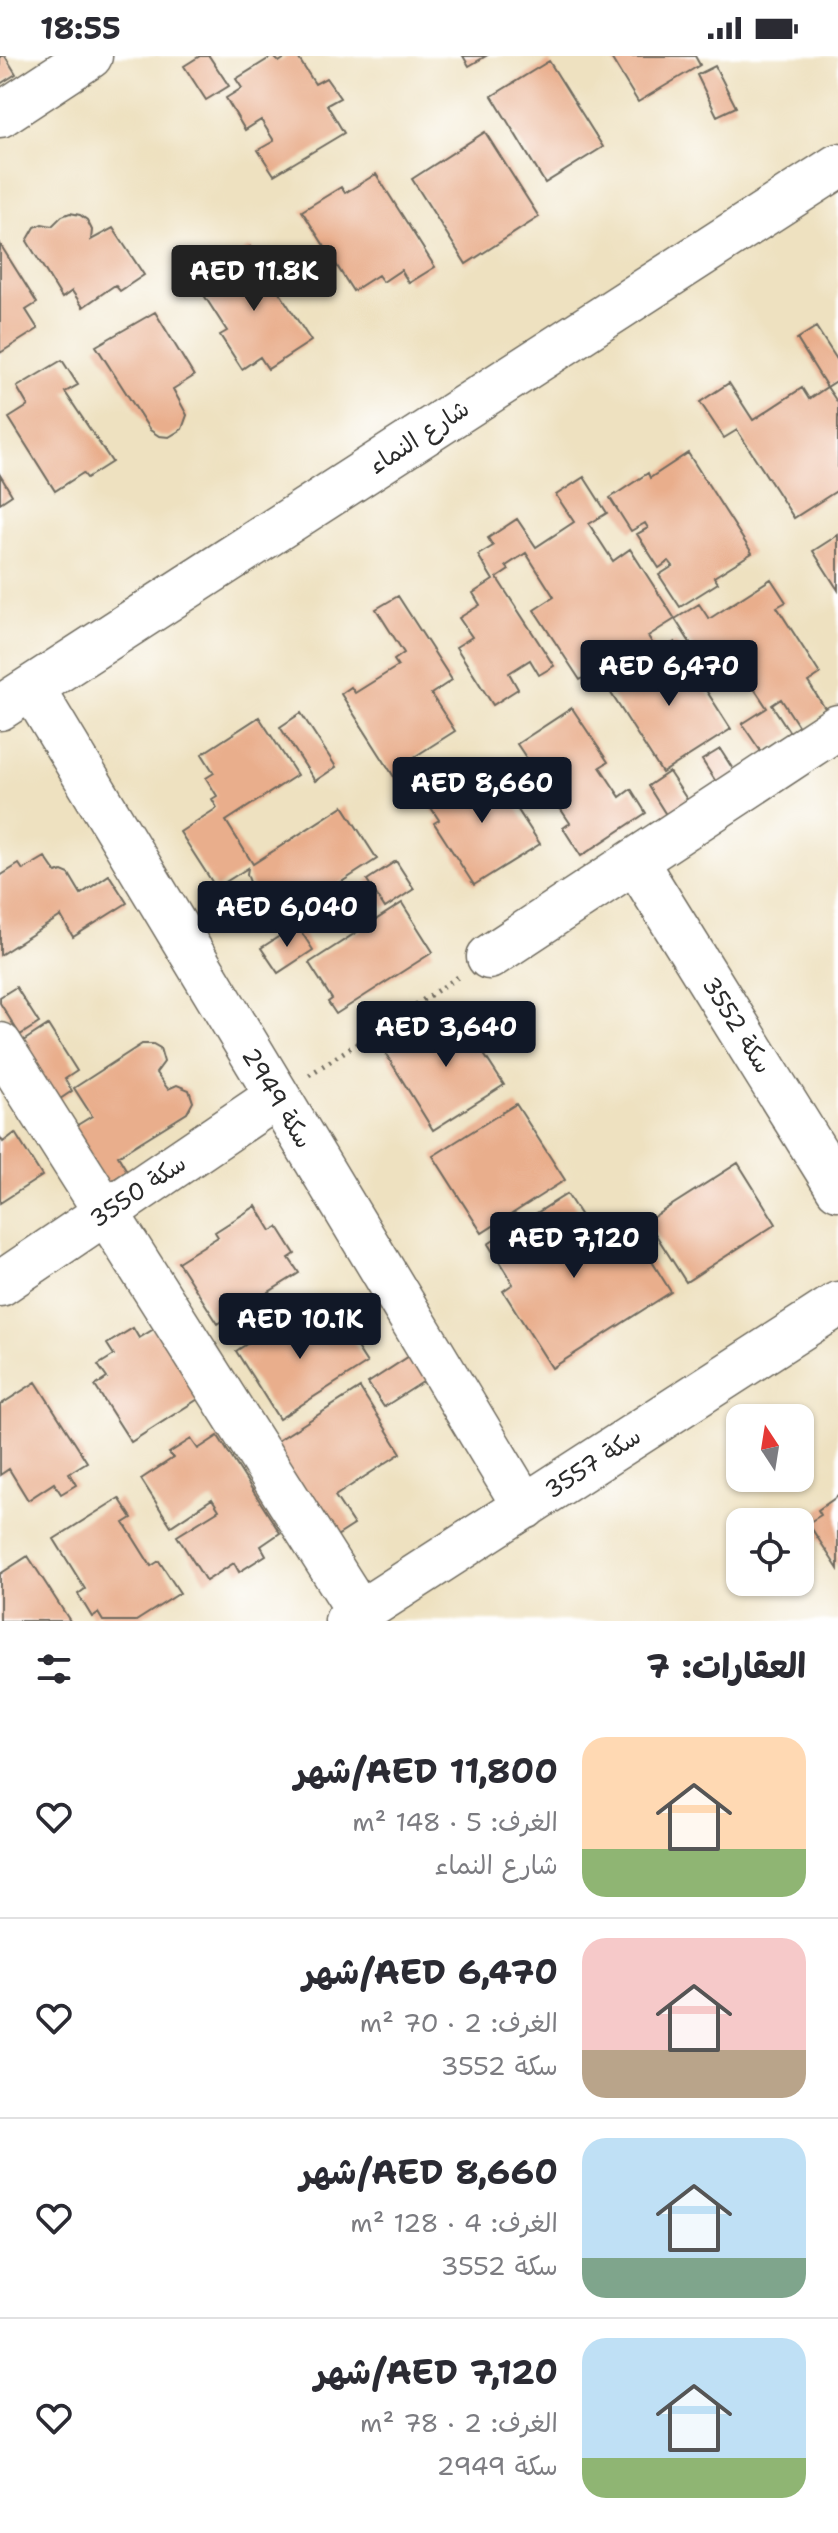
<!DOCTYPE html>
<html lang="ar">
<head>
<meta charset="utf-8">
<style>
	:root { --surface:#fff; --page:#f7f7f7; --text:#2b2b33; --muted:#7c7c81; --line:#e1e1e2; --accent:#111827 }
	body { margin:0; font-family:"Shantell Sans","Playpen Sans Arabic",sans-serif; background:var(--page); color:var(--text); direction:rtl; height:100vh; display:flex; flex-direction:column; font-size:30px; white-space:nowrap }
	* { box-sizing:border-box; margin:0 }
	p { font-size:26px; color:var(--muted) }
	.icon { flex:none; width:44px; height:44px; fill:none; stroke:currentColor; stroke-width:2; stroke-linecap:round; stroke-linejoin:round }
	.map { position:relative; height:1565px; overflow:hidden; direction:ltr }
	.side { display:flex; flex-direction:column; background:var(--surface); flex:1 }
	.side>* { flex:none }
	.needle { width:52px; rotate:348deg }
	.fabs { position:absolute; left:726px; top:1348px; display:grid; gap:16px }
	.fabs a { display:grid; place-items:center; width:88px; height:88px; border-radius:16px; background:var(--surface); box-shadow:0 2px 6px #0004; font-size:40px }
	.price { position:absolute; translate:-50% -68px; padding:0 18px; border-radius:8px; background:var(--accent); color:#fff; font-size:26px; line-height:52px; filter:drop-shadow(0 2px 4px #0008) }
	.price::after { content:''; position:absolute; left:50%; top:48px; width:24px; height:18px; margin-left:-12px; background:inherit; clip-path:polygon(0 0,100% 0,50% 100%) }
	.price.selected { background:#222; color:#fff }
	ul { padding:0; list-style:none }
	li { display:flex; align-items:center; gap:24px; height:200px; padding:0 32px }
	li+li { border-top:2px solid var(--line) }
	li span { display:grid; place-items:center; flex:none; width:224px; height:160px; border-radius:24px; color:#555 }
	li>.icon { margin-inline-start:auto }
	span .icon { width:96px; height:96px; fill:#fffc; stroke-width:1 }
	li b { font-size:34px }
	h2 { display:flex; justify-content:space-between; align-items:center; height:96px; padding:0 32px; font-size:34px }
	.status { display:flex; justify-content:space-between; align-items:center; height:56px; padding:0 40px; background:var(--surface); direction:ltr }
	.status svg { height:22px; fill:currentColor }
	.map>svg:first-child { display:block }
	.building { fill:#e9ae8c }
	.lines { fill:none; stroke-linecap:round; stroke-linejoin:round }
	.minor-casing { stroke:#6f6b5f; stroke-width:47 }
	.path { stroke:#6f6b5f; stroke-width:5; stroke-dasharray:2 6; stroke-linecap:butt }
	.minor { stroke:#fff; stroke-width:44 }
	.labels { text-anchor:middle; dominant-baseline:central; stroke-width:7; stroke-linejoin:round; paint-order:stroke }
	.street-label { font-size:24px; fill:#2b2b2b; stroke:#fff }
</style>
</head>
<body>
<div class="status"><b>18:55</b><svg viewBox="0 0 49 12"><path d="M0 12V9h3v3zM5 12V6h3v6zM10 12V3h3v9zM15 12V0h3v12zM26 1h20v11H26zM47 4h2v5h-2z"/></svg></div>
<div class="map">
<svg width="838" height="1565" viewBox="0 0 838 1565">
	<rect width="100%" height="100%" fill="#fff"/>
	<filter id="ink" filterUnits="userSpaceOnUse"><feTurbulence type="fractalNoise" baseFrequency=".0125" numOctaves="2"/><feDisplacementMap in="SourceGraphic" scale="16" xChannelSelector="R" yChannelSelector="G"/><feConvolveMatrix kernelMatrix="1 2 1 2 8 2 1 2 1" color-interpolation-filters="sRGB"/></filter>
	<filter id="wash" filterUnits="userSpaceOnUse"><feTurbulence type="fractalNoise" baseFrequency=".006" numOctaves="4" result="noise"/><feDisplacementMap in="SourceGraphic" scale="32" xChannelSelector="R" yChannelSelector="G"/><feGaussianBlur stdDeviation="1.8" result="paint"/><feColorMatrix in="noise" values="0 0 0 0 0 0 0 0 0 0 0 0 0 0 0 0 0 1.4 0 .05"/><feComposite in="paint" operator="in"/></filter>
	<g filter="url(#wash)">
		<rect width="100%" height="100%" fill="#eee1c0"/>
		<g id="blocks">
			<path class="building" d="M0 0H5L16 18 0 28Z
				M200 0H209L229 30 206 44 184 10Z
				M273 0 279 6 288 0H297L315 28 326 22 340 42 327 49 344 77 274 119 258 94 274 85 261 64 245 74 226 42 242 32 236 23Z
				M463 0H486L469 10Z
				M610 0H695L700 9 638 46Z
				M549 5 603 91 545 127 492 40Z
				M715 10 736 51 717 60 697 19Z
				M485 76 539 161 466 208 412 123Z
				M376 118 435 211 409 227 401 214 383 226 378 219 353 235 302 155 341 131 345 137Z
				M70 157 80 159 87 164 92 174 91 184 113 172 144 219 120 235 115 229 83 251 72 235 62 242 27 185 35 171 42 168 52 170 62 160Z
				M0 188 37 247 26 254 38 273 0 297Z
				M250 191 311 285 268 313 260 301 242 313 220 279 227 275 200 233 227 215 224 209Z
				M155 256 194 320 173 333 187 359 182 373 169 381 159 380 150 374 96 290Z
				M816 271 838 305V324L827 331 797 283Z
				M62 304 78 329 65 336 112 406 87 422 83 417 55 435 9 362 28 350 17 331Z
				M729 327 753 364 802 332 809 343 827 331 838 347V434L794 462 737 374 724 382 700 346Z
				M688 397 752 497 714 521 718 527 680 551 659 519 673 510 669 505 659 512 637 478 648 472 645 467 631 475 610 442 648 417 650 422Z
				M0 419 12 439 0 447Z
				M584 421 607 457 589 468 613 505 630 493 675 563 648 580 654 590 632 603 627 594 580 624 534 554 554 541 526 497 506 510 509 514 497 522 554 610 539 619 530 604 509 617 518 633 493 649 456 591 472 581 459 562 480 549 473 537 493 524 478 499 493 490 488 482 517 463 536 491 574 466 556 439Z
				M838 479V534L813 495Z
				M771 523 786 546 777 551 820 618 808 626 826 654 799 671 781 643 772 649 791 678 762 697 742 668 767 652 736 605 712 621 675 563 699 548 709 563Z
				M398 540 452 624 431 638 455 675 397 712 404 723 398 727 341 638 351 631 355 637 398 610 394 604 404 597 376 553Z
				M675 586 731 673 662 717 607 631Z
				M572 652 608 706 600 711 620 741 631 733 646 757 581 800 563 772 570 767 517 688Z
				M301 657 336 711 315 725 280 671Z
				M259 661 297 719 226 765 253 808 343 750 377 803 281 865 271 859 272 848 265 838 258 836 251 829 247 818 248 812 216 832 180 776 217 752 212 743 217 740 206 722 214 717 202 698Z
				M720 693 736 718 718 729 702 704Z
				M488 708 540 788 474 829 434 767 439 764 428 747Z
				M669 716 692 751 670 765 648 730Z
				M45 801 56 817 62 815 69 818 81 838 109 819 127 847 73 881 61 860 0 899V820L19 808 23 814Z
				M396 805 414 833 385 852 367 824Z
				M402 847 433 896 336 958 328 946 332 943 309 907Z
				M297 869 313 894 278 917 261 892Z
				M16 931 39 967 20 979 0 947V941Z
				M466 956 485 985 478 989 504 1029 433 1074 386 998 443 961 448 967Z
				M48 969 77 1015 65 1023 72 1035 54 1047 17 989Z
				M142 988H153L160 992 164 1006 156 1017 168 1033 177 1029 189 1034 193 1046 187 1057 118 1100 127 1115 106 1128 71 1073 92 1060 74 1032Z
				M516 1048 565 1124 482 1177 433 1100Z
				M15 1077 42 1120 0 1147V1081L3 1086Z
				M738 1107 776 1168 686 1226 647 1165Z
				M567 1138 601 1191 631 1172 671 1236 552 1312 503 1235 513 1228 488 1188Z
				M256 1150 271 1175 278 1171 295 1198 289 1202 299 1217 218 1268 178 1206 218 1181 215 1176Z
				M306 1250 323 1277 340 1265 367 1307 279 1363 236 1295Z
				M162 1268 206 1338 131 1386 95 1330 107 1322 98 1309 114 1299 107 1288 133 1272 139 1282Z
				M414 1297 429 1322 384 1351 368 1327Z
				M36 1326 87 1406 69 1417 76 1429 61 1438 54 1427 28 1444 9 1413 0 1419V1349Z
				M360 1332 401 1397 335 1440 354 1469 332 1483 271 1389Z
				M218 1380 280 1477 261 1490 266 1499 239 1516 234 1507 206 1525 177 1480 219 1454 212 1443 171 1470 141 1423 173 1402 169 1397 191 1383 198 1393Z
				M838 1440V1513L808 1467 821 1459 818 1454Z
				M119 1442 132 1462 124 1467 151 1510 159 1505 180 1537 136 1565H103L98 1557 92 1561 78 1538 85 1533 54 1483Z
				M28 1500 70 1565H0V1518Z"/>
		</g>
	</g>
	<g filter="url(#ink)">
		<use href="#blocks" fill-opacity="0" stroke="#6f6b5f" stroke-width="2"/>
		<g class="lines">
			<defs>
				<path id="minor" d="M0 59 90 0
					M32 632 525 1451
					M0 652 838 110
					M635 805 838 1132
					M489 901 838 671
					M0 989 360 1557
					M0 1228 276 1041
					M347 1565 838 1248"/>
			</defs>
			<use href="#minor" class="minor-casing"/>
			<path class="path" d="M309 1019 458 921"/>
			<use href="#minor" class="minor"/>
		</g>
	</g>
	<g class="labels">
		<g class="street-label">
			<text transform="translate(419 381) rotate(-33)">شارع النماء</text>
			<text transform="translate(737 969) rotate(58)">سكة 3552</text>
			<text transform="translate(277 1042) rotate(59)">سكة 2949</text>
			<text transform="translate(138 1135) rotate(-34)">سكة 3550</text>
			<text transform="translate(593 1407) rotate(-33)">سكة 3557</text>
		</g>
	</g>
</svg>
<div class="fabs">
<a><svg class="needle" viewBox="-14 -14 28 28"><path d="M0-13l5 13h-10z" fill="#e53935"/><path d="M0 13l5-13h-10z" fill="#7c7c81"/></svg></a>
<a><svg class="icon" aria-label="locate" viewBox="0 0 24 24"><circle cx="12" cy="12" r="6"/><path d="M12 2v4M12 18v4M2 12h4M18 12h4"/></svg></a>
</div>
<b class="price selected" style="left:254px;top:257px">AED 11.8K</b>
<b class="price" style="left:669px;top:652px">AED 6,470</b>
<b class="price" style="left:482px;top:769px">AED 8,660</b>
<b class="price" style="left:287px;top:893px">AED 6,040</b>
<b class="price" style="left:446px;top:1013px">AED 3,640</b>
<b class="price" style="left:574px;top:1224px">AED 7,120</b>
<b class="price" style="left:300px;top:1305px">AED 10.1K</b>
</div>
<section class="side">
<h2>العقارات: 7<svg class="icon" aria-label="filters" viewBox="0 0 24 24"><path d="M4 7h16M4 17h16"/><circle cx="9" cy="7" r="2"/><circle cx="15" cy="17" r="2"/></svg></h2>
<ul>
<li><span style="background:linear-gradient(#ffd9b3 70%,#8fb573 0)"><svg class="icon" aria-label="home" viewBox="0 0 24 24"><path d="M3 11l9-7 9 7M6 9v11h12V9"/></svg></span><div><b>AED 11,800/شهر</b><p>الغرف: 5 · 148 m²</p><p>شارع النماء</p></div><svg class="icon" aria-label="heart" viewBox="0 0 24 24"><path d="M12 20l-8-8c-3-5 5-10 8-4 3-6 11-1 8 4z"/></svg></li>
<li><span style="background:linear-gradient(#f6c9c9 70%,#b9a48a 0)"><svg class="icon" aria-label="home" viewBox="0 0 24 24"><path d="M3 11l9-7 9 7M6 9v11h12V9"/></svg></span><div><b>AED 6,470/شهر</b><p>الغرف: 2 · 70 m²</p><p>سكة 3552</p></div><svg class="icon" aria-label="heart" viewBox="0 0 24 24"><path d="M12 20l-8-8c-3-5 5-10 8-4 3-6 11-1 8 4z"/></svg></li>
<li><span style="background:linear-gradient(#bfe0f5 75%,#7fa58c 0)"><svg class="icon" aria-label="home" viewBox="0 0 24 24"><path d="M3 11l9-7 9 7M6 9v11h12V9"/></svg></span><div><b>AED 8,660/شهر</b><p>الغرف: 4 · 128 m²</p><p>سكة 3552</p></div><svg class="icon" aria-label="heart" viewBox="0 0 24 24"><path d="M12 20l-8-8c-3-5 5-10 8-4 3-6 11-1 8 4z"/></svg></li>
<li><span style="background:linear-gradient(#bfe0f5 75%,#8fb573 0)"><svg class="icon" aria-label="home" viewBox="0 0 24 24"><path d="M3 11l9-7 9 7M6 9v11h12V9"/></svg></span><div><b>AED 7,120/شهر</b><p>الغرف: 2 · 78 m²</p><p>سكة 2949</p></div><svg class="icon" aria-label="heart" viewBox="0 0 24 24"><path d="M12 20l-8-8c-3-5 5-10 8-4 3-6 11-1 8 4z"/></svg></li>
</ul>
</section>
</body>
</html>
